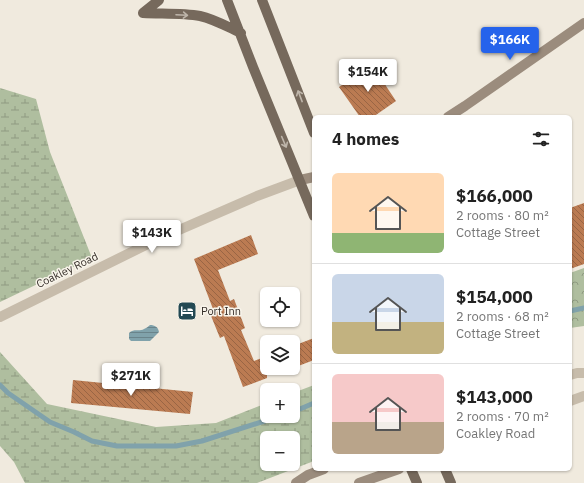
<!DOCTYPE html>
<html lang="en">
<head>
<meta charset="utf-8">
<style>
	:root { --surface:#fff; --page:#f2f2f2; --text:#222; --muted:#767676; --line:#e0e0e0; --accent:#2563eb }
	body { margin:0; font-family:"IBM Plex Sans",sans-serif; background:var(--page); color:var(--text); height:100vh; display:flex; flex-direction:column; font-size:15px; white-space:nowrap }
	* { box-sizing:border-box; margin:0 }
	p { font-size:13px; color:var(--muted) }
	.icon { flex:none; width:22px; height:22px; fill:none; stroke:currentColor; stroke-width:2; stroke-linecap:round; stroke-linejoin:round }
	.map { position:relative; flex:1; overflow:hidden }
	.panel { position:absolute; left:312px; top:115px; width:260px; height:356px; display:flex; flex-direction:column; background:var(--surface); border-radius:6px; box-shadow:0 1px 3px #0004 }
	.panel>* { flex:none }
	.controls { position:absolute; left:260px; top:287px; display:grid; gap:8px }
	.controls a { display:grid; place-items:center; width:40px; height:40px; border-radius:6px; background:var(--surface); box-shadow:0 1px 3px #0004; font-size:20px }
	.price { position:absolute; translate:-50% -34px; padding:0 9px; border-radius:4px; background:#fff; color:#222; font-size:13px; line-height:26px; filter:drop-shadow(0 1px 2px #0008) }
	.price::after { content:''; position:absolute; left:50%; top:24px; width:12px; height:9px; margin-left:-6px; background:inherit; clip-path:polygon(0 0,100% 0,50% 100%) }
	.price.selected { background:var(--accent); color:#fff }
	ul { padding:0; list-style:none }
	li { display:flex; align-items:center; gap:12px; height:100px; padding:0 20px }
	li+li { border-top:1px solid var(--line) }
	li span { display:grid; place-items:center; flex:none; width:112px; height:80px; border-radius:6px; color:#555 }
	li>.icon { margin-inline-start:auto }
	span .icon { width:48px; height:48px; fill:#fffc; stroke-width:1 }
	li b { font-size:17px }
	h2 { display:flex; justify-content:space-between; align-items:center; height:48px; padding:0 20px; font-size:17px }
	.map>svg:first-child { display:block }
	.forest { fill:url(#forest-crowns) }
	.wetland { fill:url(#wetland-marsh); fill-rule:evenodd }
	.water { fill:url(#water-rules) }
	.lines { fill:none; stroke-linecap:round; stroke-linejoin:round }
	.stream { stroke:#80a2ab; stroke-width:5 }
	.building { fill:url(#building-back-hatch) }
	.street { stroke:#c7bcab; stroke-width:10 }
	.secondary { stroke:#9b8c7d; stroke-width:10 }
	.primary { stroke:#76695c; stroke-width:10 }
	.oneway { stroke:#beb5aa }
	.labels { text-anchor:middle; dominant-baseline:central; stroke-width:3; stroke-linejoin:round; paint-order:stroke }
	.street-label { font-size:11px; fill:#362f2a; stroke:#f8f4ea }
	.poi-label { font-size:11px; fill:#362f2a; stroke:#f8f4ea; text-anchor:start }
</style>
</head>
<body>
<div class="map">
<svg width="584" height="483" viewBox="0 0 584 483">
	<defs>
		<pattern id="forest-crowns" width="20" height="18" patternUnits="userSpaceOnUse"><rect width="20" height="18" fill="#afbe9f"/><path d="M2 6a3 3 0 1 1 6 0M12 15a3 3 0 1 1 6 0" fill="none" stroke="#8f9b82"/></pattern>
		<pattern id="wetland-marsh" width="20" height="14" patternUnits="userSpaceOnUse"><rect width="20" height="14" fill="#afbe9f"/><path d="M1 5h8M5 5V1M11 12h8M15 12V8" fill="none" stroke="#8f9b82"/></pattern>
		<pattern id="water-rules" width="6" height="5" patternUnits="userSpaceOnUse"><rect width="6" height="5" fill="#80a2ab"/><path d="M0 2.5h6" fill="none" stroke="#6a848b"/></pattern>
		<pattern id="building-back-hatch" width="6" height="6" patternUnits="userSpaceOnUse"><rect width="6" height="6" fill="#bb7b52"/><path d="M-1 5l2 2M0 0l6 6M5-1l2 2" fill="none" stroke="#996544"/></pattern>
	</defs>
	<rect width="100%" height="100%" fill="#f0eade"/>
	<path class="forest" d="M584 268V326L570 328V273Z"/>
	<path class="wetland" d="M0 88 36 99 50 152 92 258 0 302Z
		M0 352 47 404 156 427 216 423 267 403V416H293V393L314 385V461L257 483H25L14 462 0 446ZM267 438H293V464H267Z"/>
	<path class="water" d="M150 325C155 325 158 327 159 332L150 341H131L129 339V333C134 328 139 332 144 329 146 328 148 327 150 325Z"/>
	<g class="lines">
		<path class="stream" d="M570 311 584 308
			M0 385 8 393 50 422 74 432 92 441 117 446H176L202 441 280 416
			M293 412 314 403"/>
	</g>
	<path class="building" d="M372 65 396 101 373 117H360L339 87Z
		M584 203V264L570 269V208Z
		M251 235 258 254 218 270 230 301 234 299 245 328 241 330 254 361 267 356V378L243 387 224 336 220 338 209 311 213 309 194 259Z
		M314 338V360L293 368V346Z
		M73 380 193 392 190 414 71 403Z"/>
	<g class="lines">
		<path class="street" d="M0 317 156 240 257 196 300 180
			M570 375 577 373H584
			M570 401 584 396"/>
		<path class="secondary" d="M448 117 465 106 584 23
			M300 180 314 177
			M296 483 308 475 324 469
			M359 483 399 469"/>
		<path class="primary" d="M227 0 253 67 314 216
			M262 0 314 133
			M143 13C161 14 183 13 200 16 214 19 228 27 241 33
			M143 13 159 0
			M411 469 417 483
			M445 469 451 483"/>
	</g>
	<defs><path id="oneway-shaft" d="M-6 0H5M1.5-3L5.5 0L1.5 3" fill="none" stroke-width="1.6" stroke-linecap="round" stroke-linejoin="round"/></defs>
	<g class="oneway">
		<use href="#oneway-shaft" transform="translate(182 15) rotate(3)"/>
		<use href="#oneway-shaft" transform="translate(300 96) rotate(-111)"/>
		<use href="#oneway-shaft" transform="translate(284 142) rotate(67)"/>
	</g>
	<defs>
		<symbol id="hotel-square" viewBox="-11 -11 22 22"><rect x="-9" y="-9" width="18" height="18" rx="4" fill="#234953" stroke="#f8f4ea"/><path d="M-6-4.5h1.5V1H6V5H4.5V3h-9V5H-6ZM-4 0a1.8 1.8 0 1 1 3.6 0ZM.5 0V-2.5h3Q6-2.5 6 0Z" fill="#fff"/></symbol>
	</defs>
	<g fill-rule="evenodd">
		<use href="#hotel-square" x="176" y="300" width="22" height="22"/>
	</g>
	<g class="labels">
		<g class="street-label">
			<text transform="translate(67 270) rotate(-26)">Coakley Road</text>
		</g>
		<g class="poi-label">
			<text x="201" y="311">Port Inn</text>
		</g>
	</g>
</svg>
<div class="controls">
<a><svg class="icon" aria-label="locate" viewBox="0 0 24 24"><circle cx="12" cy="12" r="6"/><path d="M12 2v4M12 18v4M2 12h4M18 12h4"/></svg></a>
<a><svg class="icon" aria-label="layers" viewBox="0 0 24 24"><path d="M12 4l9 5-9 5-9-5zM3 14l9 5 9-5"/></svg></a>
<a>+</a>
<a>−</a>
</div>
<b class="price selected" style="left:510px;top:61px">$166K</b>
<b class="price" style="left:368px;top:93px">$154K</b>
<b class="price" style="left:152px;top:254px">$143K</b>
<b class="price" style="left:131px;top:397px">$271K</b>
<section class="panel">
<h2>4 homes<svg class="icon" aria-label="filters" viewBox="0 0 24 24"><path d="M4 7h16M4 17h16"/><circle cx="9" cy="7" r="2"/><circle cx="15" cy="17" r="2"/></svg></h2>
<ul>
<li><span style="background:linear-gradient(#ffd9b3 75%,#8fb573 0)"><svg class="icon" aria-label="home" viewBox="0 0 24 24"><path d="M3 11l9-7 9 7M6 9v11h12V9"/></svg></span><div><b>$166,000</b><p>2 rooms · 80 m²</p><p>Cottage Street</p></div></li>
<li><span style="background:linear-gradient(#c9d6e8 60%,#c2b280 0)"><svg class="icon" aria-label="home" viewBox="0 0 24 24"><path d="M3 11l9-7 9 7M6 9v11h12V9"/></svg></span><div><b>$154,000</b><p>2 rooms · 68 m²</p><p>Cottage Street</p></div></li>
<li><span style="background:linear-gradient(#f6c9c9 60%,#b9a48a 0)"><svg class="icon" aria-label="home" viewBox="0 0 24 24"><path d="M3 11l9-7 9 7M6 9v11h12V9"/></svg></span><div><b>$143,000</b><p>2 rooms · 70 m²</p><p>Coakley Road</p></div></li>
</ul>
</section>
</div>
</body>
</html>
